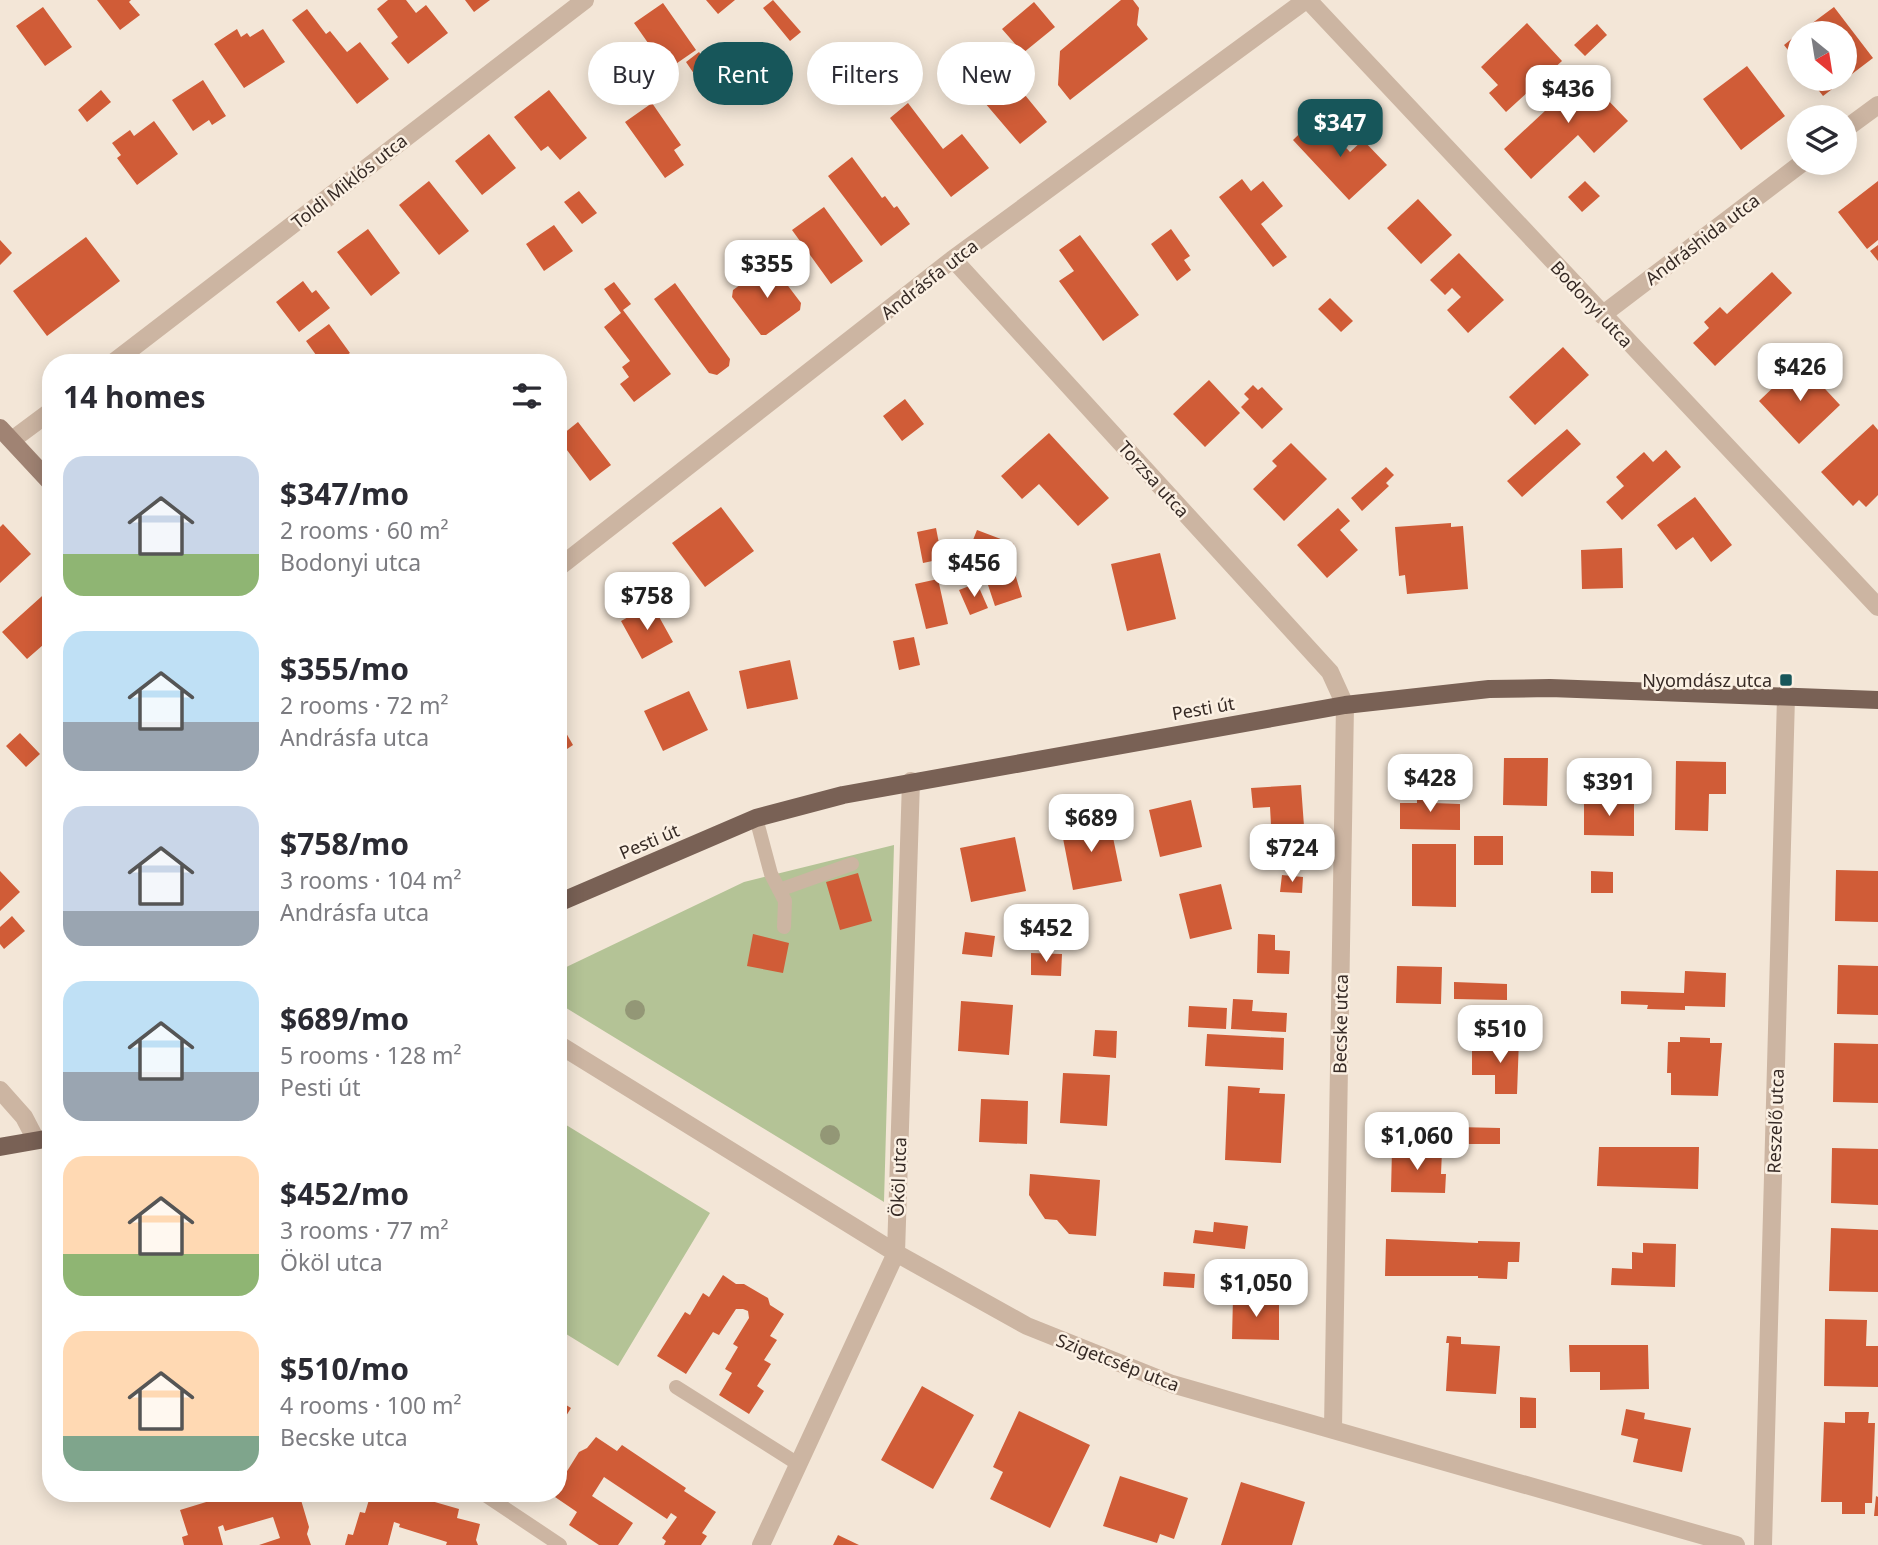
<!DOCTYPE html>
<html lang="en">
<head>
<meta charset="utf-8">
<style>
	:root { --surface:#fff; --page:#f2f2f3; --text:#2b2b33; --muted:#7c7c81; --accent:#17565a }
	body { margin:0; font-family:"Noto Sans",sans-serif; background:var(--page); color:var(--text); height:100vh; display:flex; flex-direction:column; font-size:26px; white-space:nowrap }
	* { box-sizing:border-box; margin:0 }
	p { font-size:23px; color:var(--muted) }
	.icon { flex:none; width:38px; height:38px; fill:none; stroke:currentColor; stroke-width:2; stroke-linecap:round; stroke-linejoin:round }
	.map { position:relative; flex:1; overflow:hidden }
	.drawer { position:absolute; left:42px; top:354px; width:525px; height:1148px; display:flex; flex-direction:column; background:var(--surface); border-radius:28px; box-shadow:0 4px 18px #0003 }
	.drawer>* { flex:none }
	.top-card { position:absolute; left:588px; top:42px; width:665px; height:63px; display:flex; gap:14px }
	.needle { width:46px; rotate:150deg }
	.tools { position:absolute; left:1787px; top:21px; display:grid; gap:14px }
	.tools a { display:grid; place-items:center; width:70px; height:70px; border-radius:50%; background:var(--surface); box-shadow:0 4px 18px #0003; font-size:35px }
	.price { position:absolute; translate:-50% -60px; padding:0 16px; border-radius:14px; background:#fff; color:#222; font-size:23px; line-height:46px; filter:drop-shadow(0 2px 4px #0008) }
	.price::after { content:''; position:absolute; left:50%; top:42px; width:21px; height:16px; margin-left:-10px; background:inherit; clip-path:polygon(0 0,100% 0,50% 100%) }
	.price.on { background:var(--accent); color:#fff }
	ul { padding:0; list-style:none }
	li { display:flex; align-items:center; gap:21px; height:175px; padding:0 21px }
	li span { display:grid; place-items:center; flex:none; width:196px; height:140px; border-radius:21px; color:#555 }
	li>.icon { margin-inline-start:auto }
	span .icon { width:84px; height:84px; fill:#fffc; stroke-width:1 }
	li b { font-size:30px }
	h2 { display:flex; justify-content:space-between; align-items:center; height:84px; padding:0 21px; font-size:30px }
	.tag { padding:0 24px; border-radius:32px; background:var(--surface); box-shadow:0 4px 18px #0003; font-size:24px; line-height:63px }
	.tag.on { background:var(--accent); color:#fff }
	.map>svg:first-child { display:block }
	.green { fill:#b4c396 }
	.building { fill:#d05c37 }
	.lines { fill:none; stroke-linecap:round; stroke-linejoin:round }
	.lane { stroke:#ccb5a2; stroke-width:14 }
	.street { stroke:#ccb5a2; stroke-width:18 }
	.secondary { stroke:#a08373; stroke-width:18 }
	.primary { stroke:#796155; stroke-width:18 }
	.tree { fill:#939776 }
	.poi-dot { fill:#17565a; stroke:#fbf0e3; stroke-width:2.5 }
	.labels { text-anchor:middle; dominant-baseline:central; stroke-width:5; stroke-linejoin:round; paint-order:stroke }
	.street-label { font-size:18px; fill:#362a25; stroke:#fbf0e3 }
	.poi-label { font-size:18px; fill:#362a25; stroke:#fbf0e3; text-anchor:end }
</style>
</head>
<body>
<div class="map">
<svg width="1878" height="1545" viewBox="0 0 1878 1545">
	<rect width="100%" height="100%" fill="#f3e6d7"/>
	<path class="green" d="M894 845 884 1202 558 1003V971L744 882Z
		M558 1120 710 1213 618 1366 558 1329Z"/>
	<path class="building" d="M97 0H131L129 2 140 15 120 30Z
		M388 0H406L416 13 426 5 448 33 408 64 391 43 398 37 377 9Z
		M465 0H490L474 12Z
		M706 0H735L718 14Z
		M773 0 801 32 790 41 763 8Z
		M1121 0H1133L1139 8 1137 25 1148 39 1070 100 1058 85 1060 51Z
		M1034 2 1055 27 1023 53 1002 29Z
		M663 3 696 50 667 70 634 23Z
		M43 7 72 47 45 66 16 26Z
		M1834 7 1873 58 1823 96 1810 79H1844V33H1799Z
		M307 9 326 34 330 31 347 52 360 42 389 79 357 104 292 20Z
		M1527 23 1562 61 1506 112 1489 93 1498 85 1481 67Z
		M1597 24 1607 35 1585 56 1574 45Z
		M237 29 241 37 247 33 250 37 263 29 285 62 244 88 214 44Z
		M1799 33V64L1784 45Z
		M900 44 918 66 867 105 849 83Z
		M699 52 715 74 701 84 686 62Z
		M1747 66 1785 116 1741 150 1703 99Z
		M1591 68 1610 88 1603 95 1628 121 1594 153 1578 135 1531 179 1504 149Z
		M1007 73 1047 122 1020 144 979 96Z
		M203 80 226 116 212 125 209 120 193 131 172 100Z
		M101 90 111 102 87 122 78 110Z
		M549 90 587 138 560 160 548 146 541 151 514 117Z
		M652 103 681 145 674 150 684 165 665 178 625 122Z
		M908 103 943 149 962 134 989 168 951 197 890 118Z
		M1317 117 1350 152 1363 140 1387 165 1349 200 1293 140Z
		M154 121 178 154 137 185 117 158 121 155 112 143 130 130 134 136Z
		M489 134 516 168 482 195 455 161Z
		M852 157 882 198 885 196 894 208 897 206 910 224 881 246 828 176Z
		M1242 179 1251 191 1263 181 1283 206 1261 224 1287 257 1273 267 1219 197Z
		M429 181 469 231 439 255 399 205Z
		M1585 181 1600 196 1582 212 1568 197Z
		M1878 181V240L1867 249 1838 212Z
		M579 191 597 213 582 224 564 202Z
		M1418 199 1452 235 1421 264 1387 228Z
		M824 207 863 261 831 284 792 230Z
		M554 225 573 251 544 271 526 244Z
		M368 229 400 273 371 296 337 252Z
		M1171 229 1190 256 1184 260 1191 270 1177 281 1151 244Z
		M1080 235 1139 315 1103 341 1059 281 1074 271 1059 250Z
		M86 237 120 281 47 336 13 291Z
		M0 240 12 253 0 265Z
		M1878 245V261L1870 251Z
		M1459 253 1504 300 1468 333 1447 310 1461 297 1452 288 1445 295 1430 280Z
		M767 265 773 266 801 303 800 310 766 335H761L732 297 733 290Z
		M1772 272 1792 293 1715 366 1693 343 1709 328 1704 322 1720 307 1727 314Z
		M303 281 312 293 316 290 330 308 299 332 276 302Z
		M614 282 631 304 623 310 671 374 634 402 620 384 629 377 622 367 630 361 604 327 621 313 604 289Z
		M675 283 730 359 729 366 717 375 709 373 654 299Z
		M1330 298 1353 321 1341 332 1318 309Z
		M329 324 350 353 337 362H321L306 341Z
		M1563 347 1589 375 1535 425 1509 397Z
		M1800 362 1840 405 1799 444 1759 401Z
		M1209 380 1240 413 1205 447 1173 414Z
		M1253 385 1258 390 1262 387 1283 409 1262 429 1241 407 1249 399 1244 394Z
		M905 399 924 424 902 441 883 416Z
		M578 422 611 465 590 481 558 438Z
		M1873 424 1878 430V495L1866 507 1859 500 1853 506 1821 472Z
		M1567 429 1581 444 1522 497 1507 481Z
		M1049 433 1109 498 1078 526 1039 484 1022 499 1001 476Z
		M1291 443 1327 479 1284 521 1253 489 1277 466 1272 461Z
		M1666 450 1681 467 1622 520 1606 502 1624 486 1616 477 1644 452 1653 462Z
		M1386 467 1394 475 1386 483 1389 486 1362 511 1351 498Z
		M1695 497 1732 545 1711 562 1693 537 1676 550 1657 525Z
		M721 507 754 551 705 587 672 543Z
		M1338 508 1350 521 1340 530 1358 550 1327 578 1297 545Z
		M1451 523V527L1463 526 1468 589 1407 594 1405 575 1399 576 1395 527Z
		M3 524 31 554 0 583V527Z
		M936 528 942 559 923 563 917 532Z
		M977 530 1014 544 1011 553 973 540Z
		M1622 548 1623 588 1582 589 1581 550Z
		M1160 553 1176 619 1127 631 1111 564Z
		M1012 564 1022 597 995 606 984 573Z
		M938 579 948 624 926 629 915 584Z
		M977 583 988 608 970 615 959 590Z
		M51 588V638L27 659 2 632Z
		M652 604 673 642 642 659 621 621Z
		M914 637 920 665 899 670 893 641Z
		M790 660 798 699 747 709 739 671Z
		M51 679V696L42 687Z
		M689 691 708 730 663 751 644 711Z
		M562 726 573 745 561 753 558 749V728Z
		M20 733 40 754 26 767 6 746Z
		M1504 758H1548L1547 806 1503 805Z
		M1676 761 1726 762V794H1709L1708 831 1675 830Z
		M1301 785 1305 840 1272 843 1270 807 1253 808 1251 788Z
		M1417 791 1434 792V803L1460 804V830L1400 829V803H1417Z
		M1191 800 1202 847 1160 857 1149 810Z
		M1584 800 1634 801V836L1584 835Z
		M1109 818 1122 881 1073 890 1061 828Z
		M1474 836H1503V865H1474Z
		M1015 837 1026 891 971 902 960 848Z
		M1412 844H1456V907L1412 906Z
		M1836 870 1878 871V922L1835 921Z
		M0 871 20 892 0 911Z
		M1591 871 1613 872V893H1591Z
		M858 873 872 921 840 930 826 882Z
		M1282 875 1303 877 1302 893 1280 892Z
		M1221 884 1232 929 1190 939 1179 894Z
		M12 916 25 931 4 949 0 944V927Z
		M965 932 995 936 992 957 962 954Z
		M753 934 789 943 783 973 747 966Z
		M1258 934 1275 935V950L1290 951 1289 974 1257 973Z
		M1031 953 1062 954 1061 976 1031 975Z
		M1838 965 1878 966V1015L1837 1014Z
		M1397 966 1442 967 1441 1004 1396 1003Z
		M1685 971 1726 973 1725 1007 1685 1006V1010L1647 1009 1648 1005 1621 1004V991L1684 993Z
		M1454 982 1507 984V1000L1454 999Z
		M1233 999 1253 1000 1252 1011 1287 1013 1286 1032 1231 1029Z
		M961 1001 1013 1005 1009 1055 958 1051Z
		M1189 1006 1227 1008 1226 1029 1188 1027Z
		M1095 1030 1117 1031 1116 1058 1093 1056Z
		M1207 1034 1284 1038 1283 1070 1205 1066Z
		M1680 1037 1710 1038V1043H1722L1718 1096 1671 1095V1073H1667L1668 1042H1680Z
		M1496 1038 1519 1039 1517 1094H1495V1075H1472V1051H1496Z
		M1834 1043 1878 1044V1103L1833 1102Z
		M1063 1073 1110 1075 1107 1126 1060 1123Z
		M1228 1086 1260 1088 1259 1093 1285 1094 1281 1163 1225 1160Z
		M981 1099 1028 1101 1027 1144 979 1142Z
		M1457 1127 1500 1128V1144H1457Z
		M1599 1147H1699L1698 1189 1597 1186Z
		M1832 1148 1878 1149V1205L1831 1203Z
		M1392 1149 1442 1151 1441 1174H1446L1445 1193 1391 1192Z
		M1030 1174 1100 1180 1096 1236 1069 1234 1057 1220 1045 1219 1029 1195Z
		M1214 1222 1248 1226 1245 1249 1193 1243 1195 1230 1213 1232Z
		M1831 1228 1878 1230V1292L1829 1291Z
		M1386 1239 1478 1243V1241L1520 1242 1519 1262H1508L1507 1279 1478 1278V1276H1385Z
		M1643 1243 1676 1244 1675 1287 1611 1285 1612 1268 1632 1269V1252L1643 1253Z
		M1164 1272 1195 1274 1194 1288 1163 1286Z
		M723 1275 736 1284H744L768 1298 770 1305 784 1314 770 1336 777 1340 764 1360 771 1364 757 1386 764 1391 749 1414 719 1395 732 1373 725 1369 738 1347 733 1344 749 1318 748 1311 743 1309H736L719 1335 713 1332 686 1374 657 1356 685 1312 690 1315 703 1293 709 1297Z
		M1233 1297 1279 1298V1340L1232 1339Z
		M1825 1319 1867 1320 1866 1346H1878V1387L1824 1386Z
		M1447 1336 1461 1337V1344L1500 1346 1496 1394 1446 1391 1449 1343H1446Z
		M1569 1345H1648L1649 1389 1600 1390V1372H1570Z
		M922 1386 974 1415 933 1489 881 1460Z
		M1520 1397 1536 1398V1428H1520Z
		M558 1400 571 1408 558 1429Z
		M1626 1409 1645 1413 1644 1419 1691 1428 1682 1472 1633 1462 1638 1439 1621 1435Z
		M1019 1411 1090 1445 1050 1528 990 1499 1003 1472 993 1467Z
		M1845 1412H1869L1868 1423H1875L1872 1503H1865V1514H1842V1502H1821L1824 1422 1845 1423Z
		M596 1437 617 1451 622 1445 686 1488 684 1491 716 1512 702 1533 707 1536 701 1545H664L666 1541 662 1538 677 1517 671 1513 667 1519 604 1477 592 1496 633 1523 618 1545H599L569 1525 577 1512 555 1497 564 1484V1476L579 1452 587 1448Z
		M1120 1476 1188 1498 1174 1539 1160 1534 1157 1543 1103 1526Z
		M1241 1482 1305 1502 1292 1545H1221Z
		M226 1493H295L301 1500 309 1527 307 1534 311 1545H259L280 1538 273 1517 225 1531 223 1525 218 1527 223 1545H184L182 1537 188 1535 180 1510 216 1499 215 1496Z
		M371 1493H387L406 1498 407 1494 459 1509 457 1518 480 1524 476 1540 478 1545H446L447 1542 399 1527 400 1524 394 1522 388 1545H345L348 1534 353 1535 360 1512 365 1513Z
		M1876 1496 1878 1497V1516H1874Z
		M838 1535 859 1545H833Z"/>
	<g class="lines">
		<path class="lane" d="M756 818 771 874 785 901 784 927
			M779 890 852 864
			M676 1387 798 1464
			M482 1493 560 1545"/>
		<path class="street" d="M1308 0 1878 607
			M1844 130 1878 105
			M953 259 1330 672 1345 705 1333 1428
			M1602 315 1802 163
			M114 362 585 0
			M12 440 51 411
			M558 568 953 259 1306 0
			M558 1044 896 1253 1027 1326 1172 1384 1736 1545
			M0 1090 24 1117 36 1140
			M761 1545 896 1253 911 781
			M1763 1545 1786 697"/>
		<path class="secondary" d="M0 428 51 483"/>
		<path class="primary" d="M558 903 756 818 843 795 1345 705 1489 689 1550 688 1878 700
			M0 1147 51 1138"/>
	</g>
	<g class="tree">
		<circle cx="635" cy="1010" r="10"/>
		<circle cx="830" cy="1135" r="10"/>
	</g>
	<rect class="poi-dot" x="1779" y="673" width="14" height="14" rx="3.5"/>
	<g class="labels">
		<g class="street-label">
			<text transform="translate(349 181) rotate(-38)">Toldi Miklós utca</text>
			<text transform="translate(1702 239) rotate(-37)">Andráshida utca</text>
			<text transform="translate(929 279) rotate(-38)">Andrásfa utca</text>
			<text transform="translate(1592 304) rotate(47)">Bodonyi utca</text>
			<text transform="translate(1154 479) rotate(48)">Torzsa utca</text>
			<text transform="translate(1203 708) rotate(-10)">Pesti út</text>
			<text transform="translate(649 841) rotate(-23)">Pesti út</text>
			<text transform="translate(1340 1024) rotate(-89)">Becske utca</text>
			<text transform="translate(1775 1121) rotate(-88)">Reszelő utca</text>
			<text transform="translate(898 1177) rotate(-88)">Ököl utca</text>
			<text transform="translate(1118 1362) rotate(21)">Szigetcsép utca</text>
		</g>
		<g class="poi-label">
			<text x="1772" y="680">Nyomdász utca</text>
		</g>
	</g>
</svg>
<div class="tools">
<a><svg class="needle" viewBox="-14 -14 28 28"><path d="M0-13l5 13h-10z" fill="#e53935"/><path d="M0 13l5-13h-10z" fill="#7c7c81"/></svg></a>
<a><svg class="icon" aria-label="layers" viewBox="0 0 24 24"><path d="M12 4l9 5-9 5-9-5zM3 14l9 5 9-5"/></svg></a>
</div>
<b class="price" style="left:1568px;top:125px">$436</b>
<b class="price on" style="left:1340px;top:159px">$347</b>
<b class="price" style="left:767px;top:300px">$355</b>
<b class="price" style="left:1800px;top:403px">$426</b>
<b class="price" style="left:974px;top:599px">$456</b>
<b class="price" style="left:647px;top:632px">$758</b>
<b class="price" style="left:1430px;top:814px">$428</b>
<b class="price" style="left:1609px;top:818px">$391</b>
<b class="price" style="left:1091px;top:854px">$689</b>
<b class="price" style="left:1292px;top:884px">$724</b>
<b class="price" style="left:1046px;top:964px">$452</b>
<b class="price" style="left:1500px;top:1065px">$510</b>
<b class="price" style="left:1417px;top:1172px">$1,060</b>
<b class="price" style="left:1256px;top:1319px">$1,050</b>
<div class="top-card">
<a class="tag">Buy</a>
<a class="tag on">Rent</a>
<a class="tag">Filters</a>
<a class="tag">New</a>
</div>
<section class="drawer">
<h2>14 homes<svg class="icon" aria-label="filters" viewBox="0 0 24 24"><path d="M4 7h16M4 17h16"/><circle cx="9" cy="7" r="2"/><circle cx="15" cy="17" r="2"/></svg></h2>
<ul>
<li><span style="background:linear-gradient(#c9d6e8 70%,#8fb573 0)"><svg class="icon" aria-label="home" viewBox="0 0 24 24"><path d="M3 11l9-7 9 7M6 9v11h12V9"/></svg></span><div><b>$347/mo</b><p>2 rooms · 60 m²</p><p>Bodonyi utca</p></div></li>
<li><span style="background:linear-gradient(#bfe0f5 65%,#9aa5b1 0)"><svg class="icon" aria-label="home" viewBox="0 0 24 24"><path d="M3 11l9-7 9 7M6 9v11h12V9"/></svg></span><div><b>$355/mo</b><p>2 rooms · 72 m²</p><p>Andrásfa utca</p></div></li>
<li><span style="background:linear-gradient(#c9d6e8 75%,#9aa5b1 0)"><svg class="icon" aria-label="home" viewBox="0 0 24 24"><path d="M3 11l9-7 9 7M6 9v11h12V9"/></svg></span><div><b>$758/mo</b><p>3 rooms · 104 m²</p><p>Andrásfa utca</p></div></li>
<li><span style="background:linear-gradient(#bfe0f5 65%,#9aa5b1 0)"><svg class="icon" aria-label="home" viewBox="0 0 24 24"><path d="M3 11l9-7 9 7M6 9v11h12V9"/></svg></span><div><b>$689/mo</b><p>5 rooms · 128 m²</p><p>Pesti út</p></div></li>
<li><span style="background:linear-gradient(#ffd9b3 70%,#8fb573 0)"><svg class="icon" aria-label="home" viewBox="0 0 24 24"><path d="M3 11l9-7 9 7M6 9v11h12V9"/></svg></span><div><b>$452/mo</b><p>3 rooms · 77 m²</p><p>Ököl utca</p></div></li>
<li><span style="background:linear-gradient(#ffd9b3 75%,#7fa58c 0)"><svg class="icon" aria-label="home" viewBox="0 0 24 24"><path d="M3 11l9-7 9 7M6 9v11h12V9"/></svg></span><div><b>$510/mo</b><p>4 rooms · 100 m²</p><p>Becske utca</p></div></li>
</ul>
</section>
</div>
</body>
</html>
